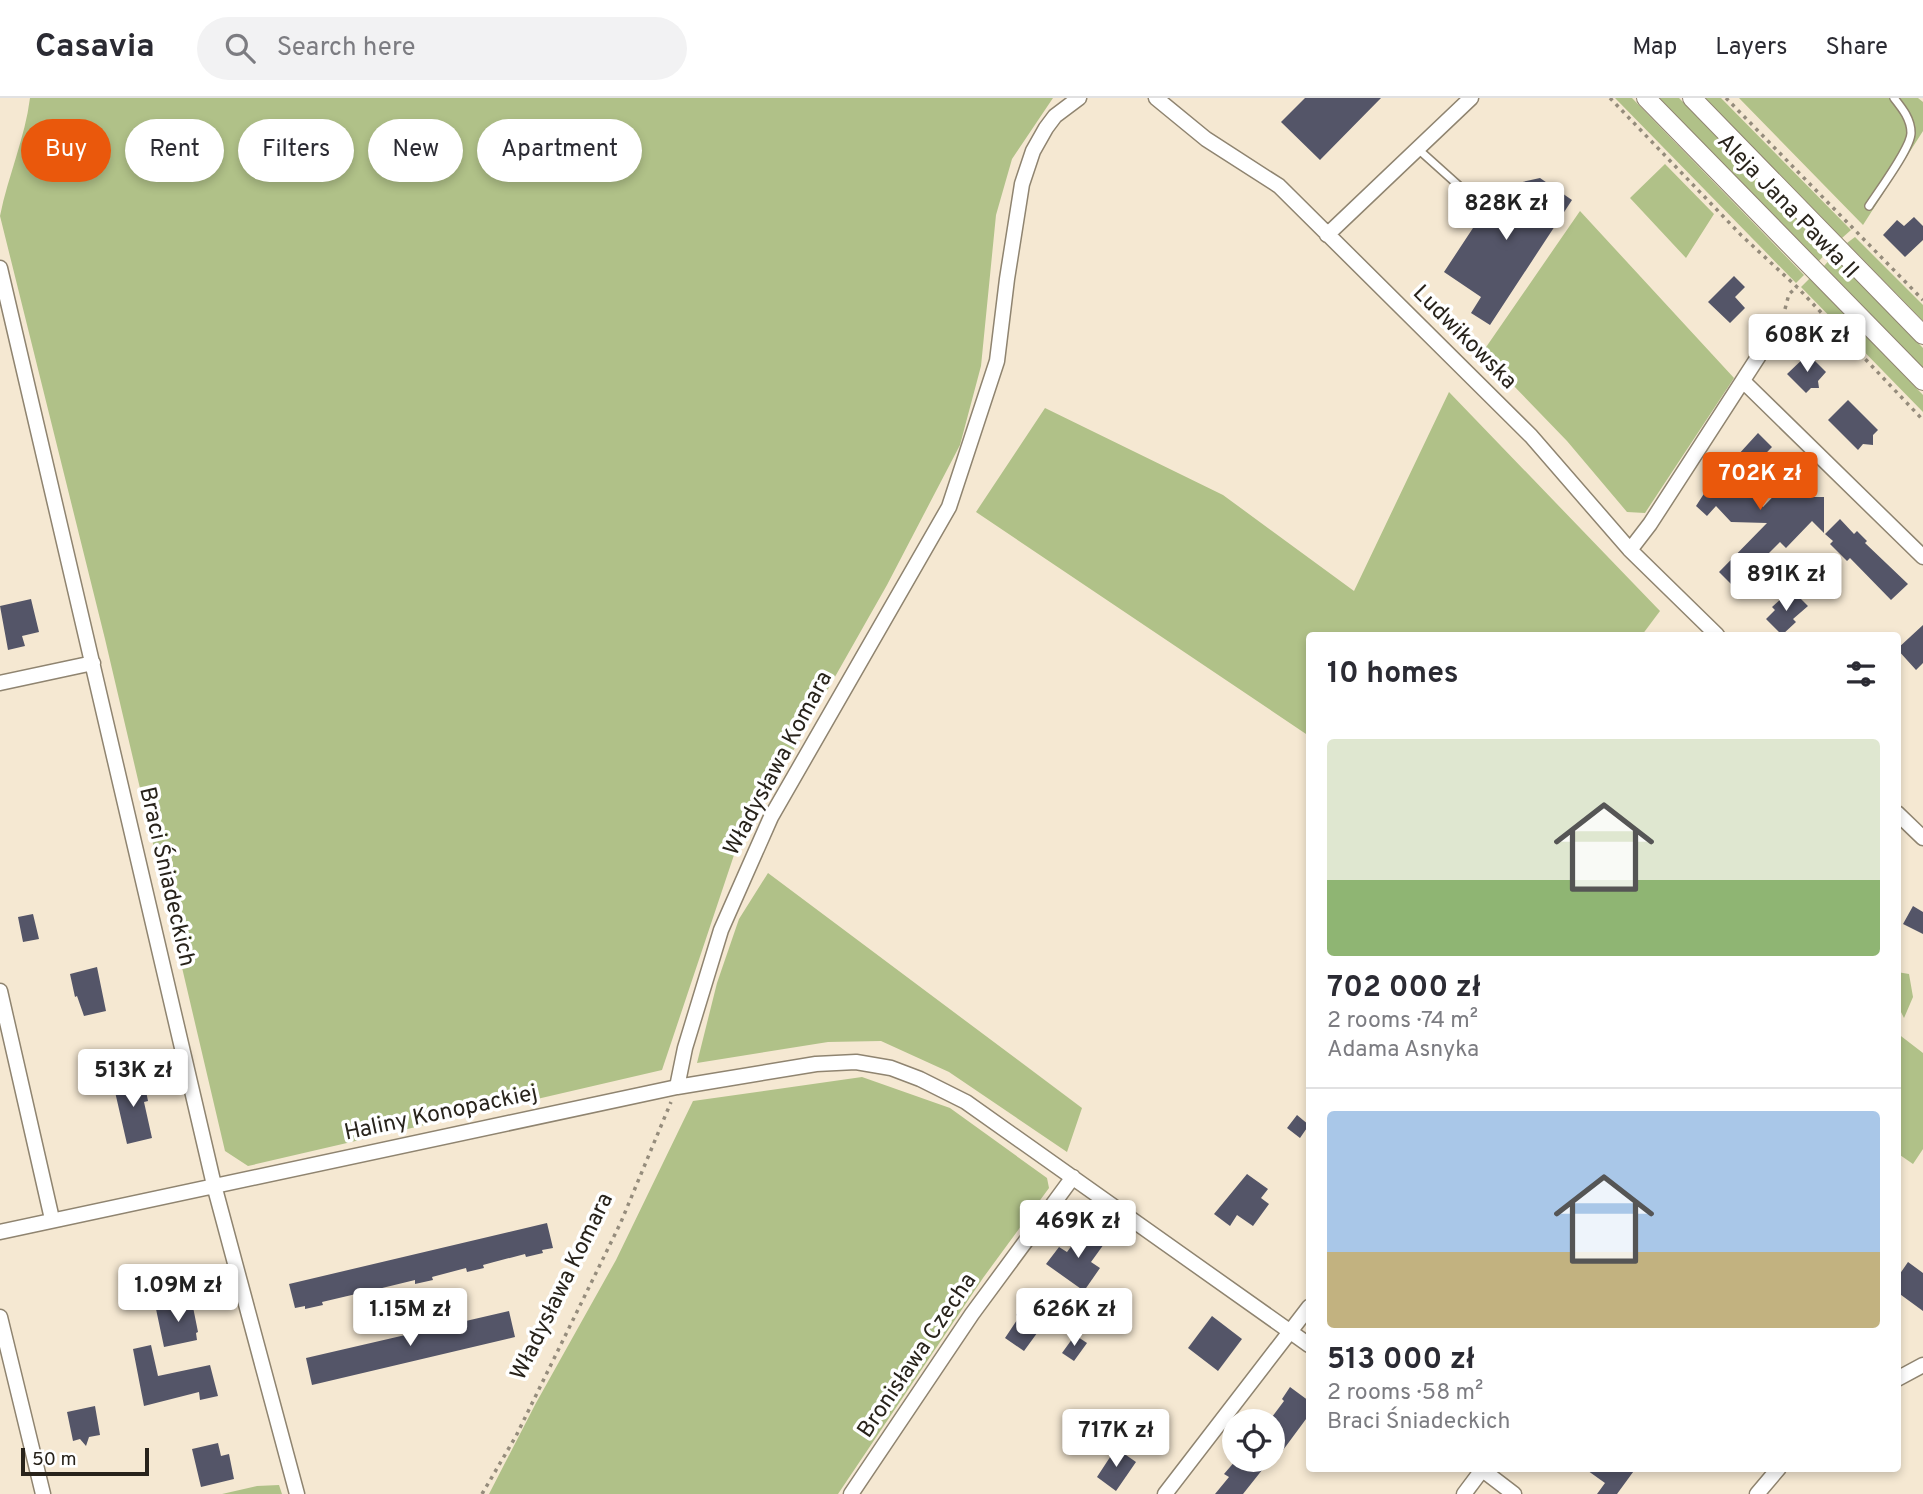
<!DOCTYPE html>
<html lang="en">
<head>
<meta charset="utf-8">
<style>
	:root { --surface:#fff; --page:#f2f2f3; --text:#2b2b33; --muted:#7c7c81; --line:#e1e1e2; --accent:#ea580c }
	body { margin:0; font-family:Overpass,sans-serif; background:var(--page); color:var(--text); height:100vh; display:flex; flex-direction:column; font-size:26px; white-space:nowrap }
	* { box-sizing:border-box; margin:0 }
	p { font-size:23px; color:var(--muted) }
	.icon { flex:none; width:38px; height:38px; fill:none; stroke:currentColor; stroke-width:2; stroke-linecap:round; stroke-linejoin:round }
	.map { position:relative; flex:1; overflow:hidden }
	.panel { position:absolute; left:1306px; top:534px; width:595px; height:840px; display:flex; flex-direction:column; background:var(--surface); border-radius:7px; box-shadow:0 4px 10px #0003 }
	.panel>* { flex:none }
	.top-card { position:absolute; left:21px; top:21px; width:665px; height:63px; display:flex; gap:14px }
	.tools { position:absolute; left:1222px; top:1311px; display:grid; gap:14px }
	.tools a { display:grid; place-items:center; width:63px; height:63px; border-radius:50%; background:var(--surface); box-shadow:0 4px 10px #0003; font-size:35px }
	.scale { position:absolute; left:21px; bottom:18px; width:128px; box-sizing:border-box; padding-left:7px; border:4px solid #28231b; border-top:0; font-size:19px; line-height:24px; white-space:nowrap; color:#28231b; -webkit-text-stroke:5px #fff; paint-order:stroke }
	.price { position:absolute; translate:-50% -60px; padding:0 16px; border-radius:7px; background:#fff; color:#222; font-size:23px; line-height:46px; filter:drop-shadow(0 2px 4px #0008) }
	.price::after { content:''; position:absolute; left:50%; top:42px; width:21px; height:16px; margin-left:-10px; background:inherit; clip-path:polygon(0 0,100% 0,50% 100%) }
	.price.on { background:var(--accent); color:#fff }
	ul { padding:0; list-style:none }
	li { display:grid; align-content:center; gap:14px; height:371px; padding:0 21px }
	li+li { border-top:2px solid var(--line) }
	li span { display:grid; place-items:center; height:217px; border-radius:7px; color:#555 }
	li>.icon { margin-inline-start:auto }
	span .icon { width:126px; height:126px; fill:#fffc; stroke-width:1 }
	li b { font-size:30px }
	h2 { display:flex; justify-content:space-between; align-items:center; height:84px; padding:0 21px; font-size:30px }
	.pill { padding:0 24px; border-radius:32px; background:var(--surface); box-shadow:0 4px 10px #0003; font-size:24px; line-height:63px }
	.pill.on { background:var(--accent); color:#fff }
	header { display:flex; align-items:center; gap:42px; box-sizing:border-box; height:98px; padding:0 35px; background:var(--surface); border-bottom:2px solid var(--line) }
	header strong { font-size:33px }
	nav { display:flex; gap:38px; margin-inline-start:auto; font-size:24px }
	.search { width:490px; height:63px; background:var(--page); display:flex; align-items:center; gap:18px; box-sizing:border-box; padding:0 24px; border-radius:38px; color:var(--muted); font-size:26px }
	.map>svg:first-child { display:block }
	.green { fill:#b0c188 }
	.building { fill:#545568 }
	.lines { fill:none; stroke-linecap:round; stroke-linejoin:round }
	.service-casing { stroke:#8f8470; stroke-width:10 }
	.minor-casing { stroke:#8f8470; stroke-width:17 }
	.tertiary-casing { stroke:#8f8470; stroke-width:20 }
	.path { stroke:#958c7c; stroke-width:3.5; stroke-dasharray:3.5 5; stroke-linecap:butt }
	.service { stroke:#fff; stroke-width:7 }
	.minor { stroke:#fff; stroke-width:14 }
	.tertiary { stroke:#fff; stroke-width:18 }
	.labels { text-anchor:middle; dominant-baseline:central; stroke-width:7; stroke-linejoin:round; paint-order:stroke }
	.street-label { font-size:23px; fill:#28231b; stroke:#fff }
</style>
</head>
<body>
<header>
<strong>Casavia</strong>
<div class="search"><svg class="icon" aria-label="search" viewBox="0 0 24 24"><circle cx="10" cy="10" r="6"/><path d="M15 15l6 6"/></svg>Search here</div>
<nav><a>Map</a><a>Layers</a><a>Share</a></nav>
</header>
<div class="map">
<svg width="1923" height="1396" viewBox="0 0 1923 1396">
	<rect width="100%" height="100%" fill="#f5e8d2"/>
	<path class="green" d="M30 0H1053L1012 61 996 117 981 268 960 347 887 487 734 757 662 972 248 1068 225 1053 105 541 0 118C8 78 25 40 30 0Z
		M1615 0H1632L1804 177 1796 185Z
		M1659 0H1679L1829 152 1819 163Z
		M1705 0H1721L1851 132 1842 140Z
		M1739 0H1918L1923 4V33L1863 127Z
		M1665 66 1714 116 1686 160 1630 100Z
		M1580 113 1734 280 1645 415 1627 414 1567 343 1482 255Z
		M1855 139 1923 207V223L1847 145Z
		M1833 158 1923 250V270L1824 168Z
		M1810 180 1923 297V314L1801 189Z
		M1449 294 1660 513 1642 537H1309V638L976 414 1045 310 1223 397 1354 493Z
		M768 775 1082 1010 1067 1054 949 974 881 943 828 944 697 965 717 885 739 821Z
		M1897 874 1909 876 1913 899 1904 920 1897 906Z
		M1897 935 1923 955V1051L1913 1066 1897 1055Z
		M862 979 950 1010 1047 1080 1049 1090 983 1180 838 1396H489L536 1305 616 1162 693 1003Z
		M279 1387 282 1396H222L257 1388Z"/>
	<path class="building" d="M1305 0H1381L1320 62 1281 24Z
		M1540 80 1572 102 1490 227 1471 215 1481 199 1444 174 1500 89Z
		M1914 119 1923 128V142L1905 159 1883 137 1897 122 1904 128Z
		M1734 178 1745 189 1735 199 1745 210 1730 225 1708 204Z
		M1808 256 1826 274 1818 283 1819 290H1811L1806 295 1787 276Z
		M1848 302 1878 332 1873 337V347L1863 346 1858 352 1828 322Z
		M1758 335 1772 349 1738 384 1763 409 1792 379 1814 399H1824V435L1812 423 1786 450 1780 444 1748 476 1755 484 1746 493 1738 486 1735 490 1719 474 1767 425 1731 424 1716 408 1707 418 1696 408 1707 391Z
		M1840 421 1854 436 1857 433 1867 443 1865 445 1908 486 1891 502 1850 460 1847 463 1830 446 1833 443 1825 436Z
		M1794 494 1808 508 1793 521 1796 524 1782 537 1766 521 1775 512 1772 509 1784 498 1787 500Z
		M31 501 39 534 22 538 25 548 8 552 0 508Z
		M1923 527V565L1916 572 1897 551Z
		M1913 808 1923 814V836L1903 826Z
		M33 816 39 841 23 844 18 819Z
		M97 869 106 913 84 918 77 898 75 899 70 876Z
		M143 978 148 1003 144 1004 152 1040 127 1046 113 985Z
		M1297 1017 1309 1027 1300 1040 1287 1030Z
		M1247 1076 1268 1091 1261 1100 1269 1106 1253 1128 1237 1117 1230 1128 1214 1116Z
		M547 1125 553 1150 542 1152 543 1155 526 1159 525 1156 494 1164 483 1167 484 1170 467 1174 466 1170 432 1179 433 1182 415 1186V1182L374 1192 375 1195 357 1199 356 1196 322 1204 323 1207 305 1211V1208L295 1210 289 1186Z
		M1084 1131 1104 1146 1091 1164 1100 1170 1084 1193 1046 1166 1059 1149 1067 1154Z
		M1908 1164 1923 1175V1213L1897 1194V1180Z
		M192 1204 198 1234 196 1235 197 1242 164 1249 156 1211Z
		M1025 1204 1048 1220 1024 1253 1005 1240 1019 1219 1016 1217Z
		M509 1213 515 1239 312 1287 306 1260Z
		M1212 1218 1242 1241 1218 1273 1188 1250Z
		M1075 1237 1087 1245 1074 1263 1062 1255Z
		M151 1247 158 1278 210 1267 218 1298 200 1302 199 1294 144 1308 133 1251Z
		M1290 1289 1309 1303V1317L1272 1367V1319L1284 1303 1282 1301Z
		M95 1308 100 1337 89 1339 86 1348 80 1341 73 1343 67 1314Z
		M218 1345 221 1358 229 1356 234 1381 201 1389 192 1351Z
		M1116 1350 1136 1364 1116 1393 1097 1379Z
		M1236 1362H1270L1243 1396H1215L1229 1379 1224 1376Z
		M1584 1370H1636L1617 1396H1597L1605 1385Z"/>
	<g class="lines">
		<defs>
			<path id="service" d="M1418 51 1467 95
				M1869 108C1878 94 1911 50 1911 35 1911 21 1902 10 1894 0"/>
			<path id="minor" d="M1156 0 1206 41 1279 88 1531 338 1630 452 1717 537
				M1327 137 1471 0
				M0 170 214 1087 297 1396
				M1744 284 1923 459
				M1630 452 1650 426 1780 225
				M0 585 93 565
				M1897 715 1923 740
				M0 893 52 1121
				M677 989 685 950 721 832 771 719 949 409 997 263 1007 181 1022 86 1033 53 1046 30 1055 18 1079 0
				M0 1134 677 989 816 966 856 964 891 970 920 981 966 1004 1309 1247
				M0 1219 43 1396
				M1897 1281 1923 1267
				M1480 1370 1514 1396
				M851 1396 972 1216 1073 1079
				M1165 1396 1309 1209
				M1464 1396 1482 1372
				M1757 1396 1779 1370"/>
			<path id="tertiary" d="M1646 0 1923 283
				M1692 0 1923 237"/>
		</defs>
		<use href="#service" class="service-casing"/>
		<use href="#minor" class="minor-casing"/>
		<use href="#tertiary" class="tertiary-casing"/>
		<path class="path" d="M1610 0 1741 137 1797 189 1923 322
			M1726 0 1923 202
			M1785 211 1789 196 1797 189
			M482 1396 516 1338 621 1124 671 1004"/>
		<use href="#service" class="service"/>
		<use href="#minor" class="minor"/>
		<use href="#tertiary" class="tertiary"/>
	</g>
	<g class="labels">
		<g class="street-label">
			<text transform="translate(1787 109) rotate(46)">Aleja Jana Pawła II</text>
			<text transform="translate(1464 240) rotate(45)">Ludwikowska</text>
			<text transform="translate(779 666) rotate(-62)">Władysława Komara</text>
			<text transform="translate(166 779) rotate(77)">Braci Śniadeckich</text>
			<text transform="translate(441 1016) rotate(-12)">Haliny Konopackiej</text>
			<text transform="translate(563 1189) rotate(-64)">Władysława Komara</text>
			<text transform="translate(918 1258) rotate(-56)">Bronisława Czecha</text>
		</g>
	</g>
</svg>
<div class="tools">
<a><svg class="icon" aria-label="locate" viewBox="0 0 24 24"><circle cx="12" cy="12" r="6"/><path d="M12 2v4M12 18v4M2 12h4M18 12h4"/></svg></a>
</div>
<div class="scale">50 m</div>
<b class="price" style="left:1506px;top:144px">828K zł</b>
<b class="price" style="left:1807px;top:276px">608K zł</b>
<b class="price on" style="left:1760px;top:414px">702K zł</b>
<b class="price" style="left:1786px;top:515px">891K zł</b>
<b class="price" style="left:133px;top:1011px">513K zł</b>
<b class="price" style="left:1078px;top:1162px">469K zł</b>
<b class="price" style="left:178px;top:1226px">1.09M zł</b>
<b class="price" style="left:410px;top:1250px">1.15M zł</b>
<b class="price" style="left:1074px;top:1250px">626K zł</b>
<b class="price" style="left:1116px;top:1371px">717K zł</b>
<div class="top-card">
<a class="pill on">Buy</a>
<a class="pill">Rent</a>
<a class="pill">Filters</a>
<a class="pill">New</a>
<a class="pill">Apartment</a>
</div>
<section class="panel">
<h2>10 homes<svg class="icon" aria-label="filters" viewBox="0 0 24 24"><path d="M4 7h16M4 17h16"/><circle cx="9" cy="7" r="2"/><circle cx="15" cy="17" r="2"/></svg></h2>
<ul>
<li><span style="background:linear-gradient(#dfe7d0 65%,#8fb573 0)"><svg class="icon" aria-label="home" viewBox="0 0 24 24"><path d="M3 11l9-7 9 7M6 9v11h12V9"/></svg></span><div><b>702 000 zł</b><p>2 rooms · 74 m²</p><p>Adama Asnyka</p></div></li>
<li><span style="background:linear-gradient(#a9c7e8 65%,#c2b280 0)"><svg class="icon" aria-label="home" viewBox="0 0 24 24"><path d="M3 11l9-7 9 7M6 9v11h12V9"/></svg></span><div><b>513 000 zł</b><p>2 rooms · 58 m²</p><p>Braci Śniadeckich</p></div></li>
</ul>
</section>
</div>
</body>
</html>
